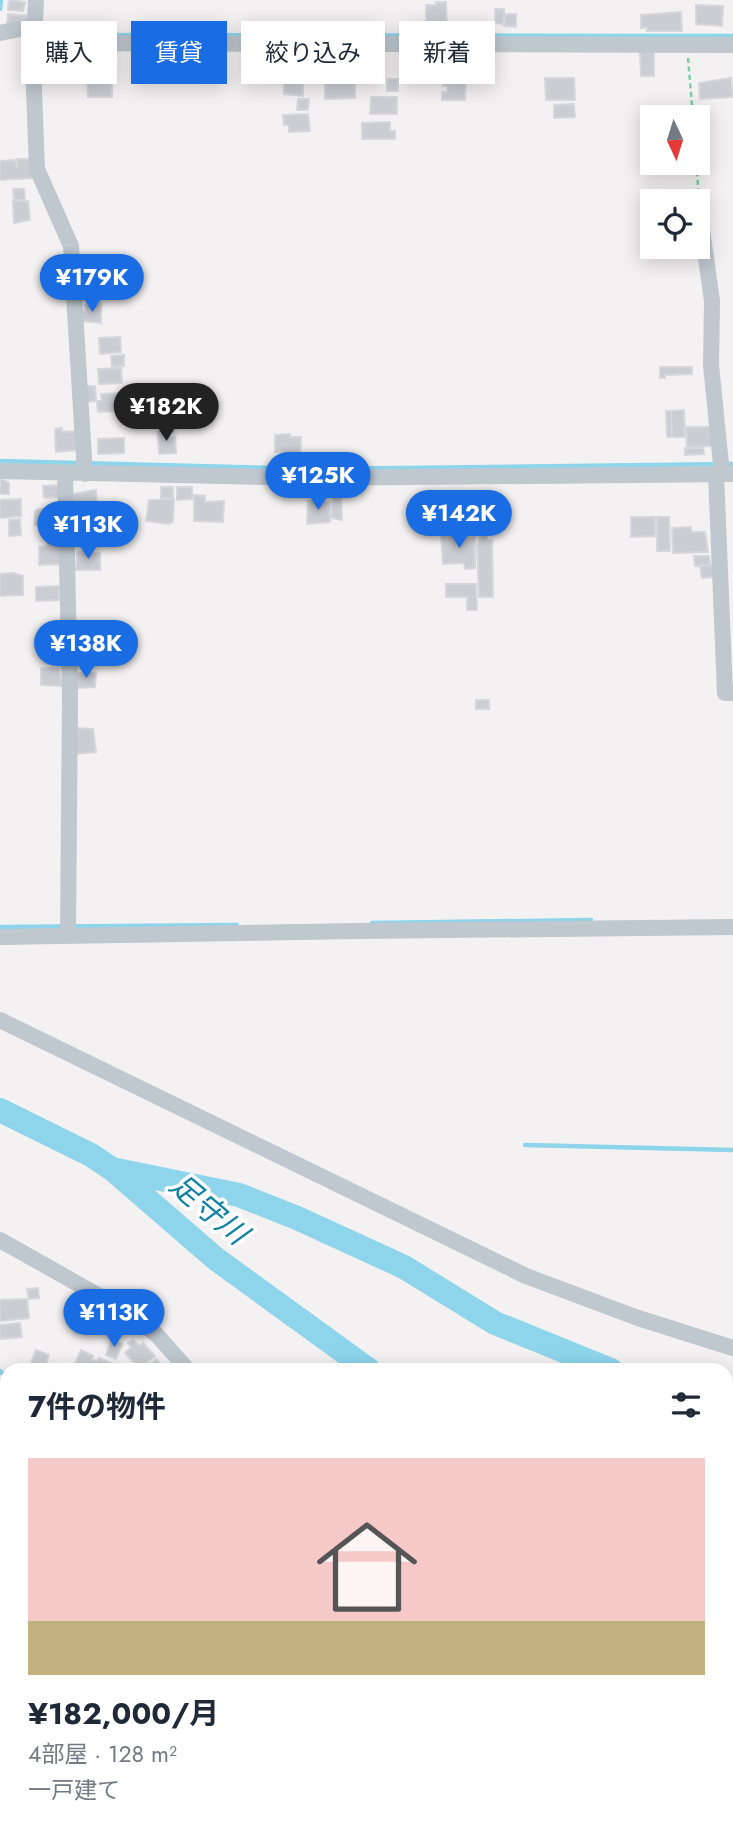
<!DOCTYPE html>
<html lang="ja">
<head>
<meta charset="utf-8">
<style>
	:root { --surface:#fff; --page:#f6f6f7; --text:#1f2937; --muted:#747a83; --accent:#1a6ce3 }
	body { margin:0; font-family:Jost,"Noto Sans JP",sans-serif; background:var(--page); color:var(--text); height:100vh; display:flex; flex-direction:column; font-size:26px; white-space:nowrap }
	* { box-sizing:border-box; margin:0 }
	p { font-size:23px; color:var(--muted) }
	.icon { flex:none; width:38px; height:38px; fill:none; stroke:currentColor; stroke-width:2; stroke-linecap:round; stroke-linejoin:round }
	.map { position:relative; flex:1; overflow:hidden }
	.sheet { position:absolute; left:0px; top:1363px; width:733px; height:471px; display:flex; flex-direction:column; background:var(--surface); border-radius:21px 21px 0 0; box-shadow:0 4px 18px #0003 }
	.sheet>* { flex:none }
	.banner { position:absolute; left:21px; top:21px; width:691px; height:63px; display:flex; gap:14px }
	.needle { width:46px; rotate:176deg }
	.controls { position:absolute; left:640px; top:105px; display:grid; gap:14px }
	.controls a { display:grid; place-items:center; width:70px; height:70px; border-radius:0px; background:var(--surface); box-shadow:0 4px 18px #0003; font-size:35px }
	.price { position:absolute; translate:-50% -60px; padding:0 16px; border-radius:24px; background:var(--accent); color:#fff; font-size:23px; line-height:46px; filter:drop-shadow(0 2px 4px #0008) }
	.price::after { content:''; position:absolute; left:50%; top:42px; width:21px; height:16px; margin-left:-10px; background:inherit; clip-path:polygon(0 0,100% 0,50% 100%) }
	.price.active { background:#222; color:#fff }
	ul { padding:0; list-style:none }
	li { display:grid; align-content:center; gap:14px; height:371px; padding:0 28px }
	li span { display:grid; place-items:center; height:217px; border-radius:0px; color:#555 }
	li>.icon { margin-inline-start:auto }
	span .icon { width:126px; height:126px; fill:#fffc; stroke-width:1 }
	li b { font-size:30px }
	h2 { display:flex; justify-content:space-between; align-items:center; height:84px; padding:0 28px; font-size:30px }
	.pill { padding:0 24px; border-radius:0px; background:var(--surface); box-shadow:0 4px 18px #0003; font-size:24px; line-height:63px }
	.pill.active { background:var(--accent); color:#fff }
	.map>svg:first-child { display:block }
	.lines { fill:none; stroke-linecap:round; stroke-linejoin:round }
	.stream { stroke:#8ed5ec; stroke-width:4.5 }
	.river { stroke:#8ed5ec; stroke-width:24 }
	.building { fill:#cbcdd3; stroke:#d5d7dc; stroke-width:2 }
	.path { stroke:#78cea6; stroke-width:2.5; stroke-dasharray:5 3.5; stroke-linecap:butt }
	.minor { stroke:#bfc7cf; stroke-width:16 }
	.labels { text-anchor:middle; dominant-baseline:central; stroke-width:7; stroke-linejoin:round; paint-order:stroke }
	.water-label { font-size:30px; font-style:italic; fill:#0d80a4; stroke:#fff }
</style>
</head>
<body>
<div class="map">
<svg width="733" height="1833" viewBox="0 0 733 1833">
	<rect width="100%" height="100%" fill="#f3f1f1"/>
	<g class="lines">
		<path class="stream" d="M0 9 1 0
			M37 35 733 36
			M0 461 316 469 733 464
			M372 923 591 920
			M0 927 237 925
			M525 1145 733 1150
			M0 1371 7 1378
			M576 1827 583 1833
			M168 1833 176 1827"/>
		<path class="river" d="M0 1110 91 1155 112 1169 216 1259 369 1370
			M112 1169 239 1195 297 1218 404 1267 495 1323 611 1370
			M726 1397 733 1398
			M726 1487H733
			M726 1729 733 1736"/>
	</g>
	<path class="building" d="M9 0 25 2 23 11 8 10Z
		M436 2H446L447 26H426V5H436Z
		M696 5 723 6 722 26 696 24Z
		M495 9H504V24L495 23Z
		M681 12 682 31H647V28H641V15Z
		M8 14 29 16V24L7 26Z
		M505 14H516V27L504 26Z
		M640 51H654V76H641Z
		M451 52H461V64H451Z
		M42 53H58V70H41Z
		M196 64 197 80 169 81 168 65Z
		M432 65H443V76H433Z
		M99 74H112V97H88L87 79Z
		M284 76H303V96L284 94Z
		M443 76 466 77 465 100H442V92H447L448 86H443Z
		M545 78H574L575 100H546Z
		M731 78 733 97 700 99 699 83Z
		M387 79H398V91H387Z
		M346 80 355 82V98L325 99V81Z
		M371 97H397V114H370Z
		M298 99H309L308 110H297Z
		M574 104 575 117 554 118V105Z
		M308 114 310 131 289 132V125H284L283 115Z
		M390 122V131H395V139H362V123Z
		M17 159H31L32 178 0 180V161L15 160 17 167Z
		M13 189H24L25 200H14Z
		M13 201H28L30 220 14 223Z
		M121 262 122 281H109V263Z
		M101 304V323L81 321 80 311H85V305Z
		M120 337 121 352 100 354 99 338Z
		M124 355V366L112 367 111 356Z
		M660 367H692V374L665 375V378H660Z
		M121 368 122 383 99 384 98 369Z
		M85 386H95L96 401 86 402Z
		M123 393 124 411 98 412 97 401H102L101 394Z
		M684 410 685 437H672L671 411Z
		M666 411H671L672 437H667Z
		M686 427H711L712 446 687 447Z
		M62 428V432L76 431 77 450 56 452 55 432 56 429Z
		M168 431 169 438 175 437 176 453 159 454 158 432Z
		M290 434V437H301L300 458H284V452H275V435Z
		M124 438V453L98 454V439Z
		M685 448H703L704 454 685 455Z
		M0 478 9 483V494H0Z
		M59 485 60 497 44 498 43 486Z
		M161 487H173V498H161Z
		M177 487H192V499L177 500Z
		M96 490 97 509 73 511 72 494Z
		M333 492 341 493 342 520 331 518Z
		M194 495 205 496V502L224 501 223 522 194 521Z
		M481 495H490V499H493L494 519H476V501Z
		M21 499V516L0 518V500Z
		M174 499 173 522 168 524 146 521 149 500Z
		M308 501 330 502V522L307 524Z
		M38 509H60L61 564 39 565V547L47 546V531L39 530V525H35V511Z
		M631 517H655V536L631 537Z
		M657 517H669L670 551H657Z
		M20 519 21 535 9 536V520Z
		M691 527V532H705L708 552 673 553 672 528Z
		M468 533V538L475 537V568L465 569 464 563 443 564 441 534Z
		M482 534H487V540H492L493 597H479L477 545Z
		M77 552 100 553V570H76Z
		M694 556H709L710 564 695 566Z
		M712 565 714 577 702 578 700 566Z
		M13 573 23 576V595L0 596V574Z
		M446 584H476L477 610H467V597H446Z
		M59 586V600L36 601V587Z
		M41 668H59L62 686 41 685Z
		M76 673H96L95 687 76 688Z
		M476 700H489V709H476Z
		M75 728 93 729 96 752 75 754Z
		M38 1288 39 1298 29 1299 27 1289Z
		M27 1299 29 1318 0 1321V1300Z
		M20 1323 22 1337 0 1339V1325Z
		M112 1339 122 1344 116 1359 106 1355Z
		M133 1340 139 1346 143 1343 155 1356 140 1369 125 1353 131 1347 128 1343Z
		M36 1350 49 1355 44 1370H28Z
		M81 1350 93 1356 92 1359 97 1361 99 1358 112 1363 109 1370H72Z
		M156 1359 167 1370H143Z
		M0 1518 7 1523 6 1539 0 1534Z
		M0 1571 7 1579V1596L0 1588Z
		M3 1742 7 1747V1760L0 1766V1744Z
		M7 1825 25 1827 28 1831 2 1833 0 1831Z
		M136 1827H155L159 1833H139Z
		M189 1827H203L204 1833H186L185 1828Z
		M297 1827H312L315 1833H296L294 1829Z
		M348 1827H370L374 1833H351Z
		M523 1827H544L546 1831 517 1833 516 1830Z"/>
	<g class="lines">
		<path class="path" d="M688 58 693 117
			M696 163 700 208"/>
		<path class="minor" d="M36 0 33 63 37 169 71 246 85 474
			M0 33 35 26
			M35 43 733 45
			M701 222 712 301 711 365 722 474
			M0 471 311 478 733 474
			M65 474 70 695 68 935
			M716 474 725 693H733
			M0 937C244 932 489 929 733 927
			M0 1020 526 1276 638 1318 733 1348
			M0 1240 117 1306 156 1334 188 1370
			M0 1546 7 1551
			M726 1639 733 1640
			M0 1659 7 1649
			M604 1827 612 1833
			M456 1833 482 1827"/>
	</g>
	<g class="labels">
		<g class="water-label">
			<text transform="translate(209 1209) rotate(40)">足守川</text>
		</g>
	</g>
</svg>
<div class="controls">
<a><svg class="needle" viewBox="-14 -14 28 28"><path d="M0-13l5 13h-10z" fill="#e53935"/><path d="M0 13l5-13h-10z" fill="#747a83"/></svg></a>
<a><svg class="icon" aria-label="locate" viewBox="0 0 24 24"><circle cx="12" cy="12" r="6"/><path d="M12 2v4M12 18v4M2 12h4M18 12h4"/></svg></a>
</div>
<b class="price" style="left:92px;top:314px">¥179K</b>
<b class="price active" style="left:166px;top:443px">¥182K</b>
<b class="price" style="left:318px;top:512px">¥125K</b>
<b class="price" style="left:459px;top:550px">¥142K</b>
<b class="price" style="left:88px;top:561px">¥113K</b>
<b class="price" style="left:86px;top:680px">¥138K</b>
<b class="price" style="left:114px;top:1349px">¥113K</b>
<div class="banner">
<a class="pill">購入</a>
<a class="pill active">賃貸</a>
<a class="pill">絞り込み</a>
<a class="pill">新着</a>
</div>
<section class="sheet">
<h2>7件の物件<svg class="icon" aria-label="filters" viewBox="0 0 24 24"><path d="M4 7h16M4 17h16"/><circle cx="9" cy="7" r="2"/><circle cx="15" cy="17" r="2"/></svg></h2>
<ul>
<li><span style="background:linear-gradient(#f6c9c9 75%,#c2b280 0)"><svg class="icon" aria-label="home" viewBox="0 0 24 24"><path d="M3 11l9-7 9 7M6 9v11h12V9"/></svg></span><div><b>¥182,000/月</b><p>4部屋 · 128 m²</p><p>一戸建て</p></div></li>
</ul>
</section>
</div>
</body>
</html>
